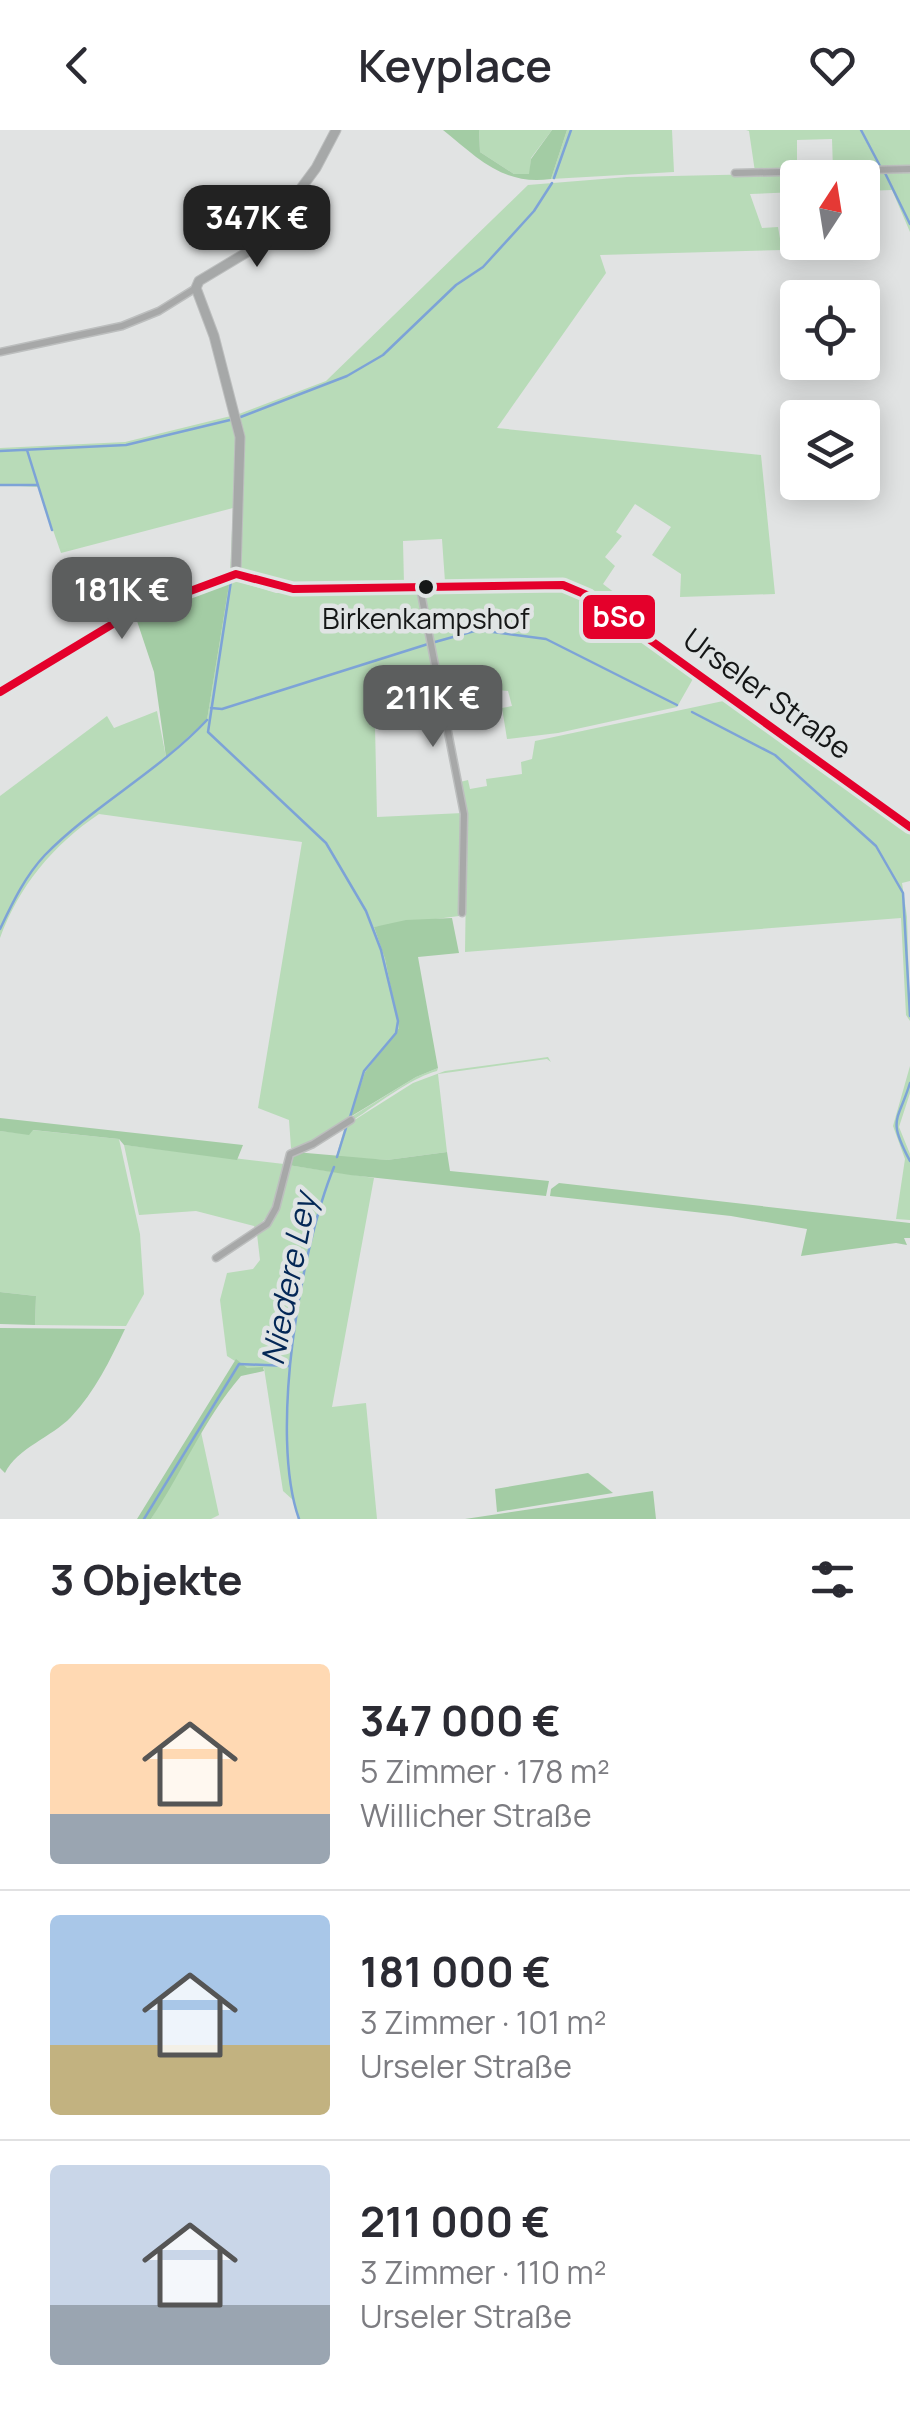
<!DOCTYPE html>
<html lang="de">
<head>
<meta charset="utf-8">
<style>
	:root { --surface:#fff; --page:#f2f2f3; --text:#2b2b33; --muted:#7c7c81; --line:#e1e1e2; --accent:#5c5e5e }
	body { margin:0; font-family:Manrope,sans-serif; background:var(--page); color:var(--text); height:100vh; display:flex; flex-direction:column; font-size:38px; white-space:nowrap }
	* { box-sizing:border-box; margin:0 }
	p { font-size:32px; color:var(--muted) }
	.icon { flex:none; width:55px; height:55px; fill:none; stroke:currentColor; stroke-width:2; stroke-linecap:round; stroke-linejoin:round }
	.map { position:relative; height:1389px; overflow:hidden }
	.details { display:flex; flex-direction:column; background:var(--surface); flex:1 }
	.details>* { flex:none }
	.needle { width:65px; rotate:12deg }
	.controls { position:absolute; left:780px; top:30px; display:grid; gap:20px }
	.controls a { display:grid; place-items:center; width:100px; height:100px; border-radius:10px; background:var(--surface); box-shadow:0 5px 25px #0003; font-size:50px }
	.price { position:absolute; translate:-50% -85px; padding:0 22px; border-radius:20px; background:var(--accent); color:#fff; font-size:32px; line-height:65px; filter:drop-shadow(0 2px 5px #0008) }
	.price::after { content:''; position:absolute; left:50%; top:60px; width:30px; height:22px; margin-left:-15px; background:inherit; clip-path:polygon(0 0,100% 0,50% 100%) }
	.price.selected { background:#222; color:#fff }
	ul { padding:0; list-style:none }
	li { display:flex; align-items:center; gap:30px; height:250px; padding:0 50px }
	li+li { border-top:2px solid var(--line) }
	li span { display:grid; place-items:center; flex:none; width:280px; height:200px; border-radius:10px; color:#555 }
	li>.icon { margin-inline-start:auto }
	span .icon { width:120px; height:120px; fill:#fffc; stroke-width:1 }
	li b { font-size:42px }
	h2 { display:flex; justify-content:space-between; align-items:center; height:120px; padding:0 50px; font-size:42px }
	header { display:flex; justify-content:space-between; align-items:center; height:130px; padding:0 50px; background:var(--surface); font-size:45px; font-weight:600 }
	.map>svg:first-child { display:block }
	.green { fill:#b8dbb8 }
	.forest { fill:#a3cca4 }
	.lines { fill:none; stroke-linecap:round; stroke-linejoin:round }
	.stream { stroke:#7da3d7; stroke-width:2.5 }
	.street-casing { stroke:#bcbebe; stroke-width:9 }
	.secondary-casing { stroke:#bcbebe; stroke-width:11 }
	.street { stroke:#a7a8a8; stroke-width:6 }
	.secondary { stroke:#a6a8a8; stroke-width:9 }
	.bus-1-casing { stroke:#e0e4e4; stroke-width:15 }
	.bus-1 { stroke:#e4002b; stroke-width:8 }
	.bus-dot { fill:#151717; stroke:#e0e4e4; stroke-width:4 }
	.labels { text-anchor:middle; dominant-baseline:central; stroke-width:9; stroke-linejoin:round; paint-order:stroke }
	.bus-label { font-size:28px; fill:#151717; stroke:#e0e4e4 }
	.street-label { font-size:30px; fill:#151717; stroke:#e0e4e4 }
	.water-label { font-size:32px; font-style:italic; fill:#032756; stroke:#e0e4e4 }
	.line-badge { stroke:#e0e4e4; stroke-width:4 }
	.badge-label { font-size:28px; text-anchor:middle; font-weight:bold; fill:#fff }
</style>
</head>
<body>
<header><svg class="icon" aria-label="back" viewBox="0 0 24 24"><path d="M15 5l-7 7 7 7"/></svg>Keyplace<svg class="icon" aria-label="heart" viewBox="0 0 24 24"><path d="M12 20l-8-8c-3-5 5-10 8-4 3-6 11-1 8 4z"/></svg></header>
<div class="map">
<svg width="910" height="1389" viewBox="0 0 910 1389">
	<rect width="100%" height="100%" fill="#e1e3e3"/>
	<path class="green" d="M479 0H552L531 28 530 44H514L480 22Z
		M567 0H672L674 42 551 49Z
		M746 0H910V38L833 40 832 9 797 10V41L755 42 749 1Z
		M910 41V102L892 60 863 61 862 48H798L797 62 750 64 762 98 778 97 782 120 600 125 606 143 497 298 761 325 775 464 680 467 681 444 652 425 671 397 635 374 616 402 622 406 605 427 615 436 603 454 615 463 607 475 577 454 567 451 445 452 442 409 403 411 404 454C367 455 265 467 240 439L242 307 235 441 230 443 233 378 61 423 38 357 0 355V318L125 312 239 284 326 251 528 55 627 47Z
		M230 449 276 463 419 461 436 537 374 550 377 687 463 683 459 786 374 797 385 829 399 898 365 942 351 987 416 947 438 938 437 941C390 954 335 1016 291 1018L289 990 258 978 302 712 99 684C53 715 19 756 0 808V666L107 586 114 598 157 581 166 627 207 590Z
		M532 457 575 460 694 547 677 577 558 603 507 609 502 578 512 576 508 561 497 560 492 573 490 568 452 576 446 568 424 469 434 458Z
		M728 570 910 702V751L902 753 907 787 910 891 906 885 901 788 465 822 467 686 460 652 468 650 470 659 487 656 486 649 522 644 521 632 532 629 535 611Z
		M547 929 438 944 447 1022 387 1030 336 1027 345 996 413 953 445 941 548 927 551 932Z
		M910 936V963L899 997 910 1024V1090L896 1089 905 1029 893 996Z
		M32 1000 119 1009 140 1104 144 1164 126 1196 35 1195 36 1166 0 1162V1001L28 1004Z
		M124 1015 284 1034 274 1077 256 1100 254 1096 196 1081 139 1085Z
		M288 1035 374 1048 332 1277 366 1273 377 1389H298L293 1370 283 1361 264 1238H246L227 1226 220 1170 227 1143 253 1139 260 1130 257 1104 269 1093Z
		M201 1302 219 1385 211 1389H151Z"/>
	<path class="forest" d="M443 0H479L480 22 514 44H529L531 29 552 0H567L551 49C503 56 478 28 443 0Z
		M230 449 207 590 166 627 154 542 135 485 168 469Z
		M452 788 459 823 418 827 438 938 416 947 350 987 365 942 399 898 385 829 374 797 406 790Z
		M0 988 243 1015 237 1030 124 1015 119 1009 33 1000 29 1005 0 1001Z
		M295 1022 387 1030 447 1022 450 1041 549 1051 546 1066 350 1045 288 1035Z
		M559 1053 910 1093V1108H904L907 1115 896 1113 801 1126 807 1099 731 1086 550 1066 551 1059Z
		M0 1162 36 1166 35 1195 0 1194Z
		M0 1198 125 1199C110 1230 95 1262 71 1287 52 1307 17 1318 5 1343L0 1338Z
		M236 1229 247 1238 263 1237 264 1241 241 1246C204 1289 183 1341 151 1389H137Z
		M588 1343 613 1363 497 1382 495 1359Z
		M653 1361 656 1389H465Z"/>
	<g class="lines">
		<path class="stream" d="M861 0 880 36
			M885 43 910 94
			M554 48 571 0
			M238 288 347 246 383 225 456 155 483 137 534 81 552 53
			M27 320 52 400
			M0 321 126 315 230 290
			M0 355H38
			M231 451 208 602 326 713 366 781 381 820 398 891 396 903 364 941 350 987
			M435 512 478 500 546 509 677 575
			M211 578 222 579 428 514
			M692 582 775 625 876 716 903 763 910 886
			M0 799C12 774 25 746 45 725 94 675 158 642 207 590
			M910 953C898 992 887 988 910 1031
			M337 1027 346 998
			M144 1389 239 1234 289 1236
			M299 1389C269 1305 300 1120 334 1037"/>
		<defs>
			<path id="street" d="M735 43 910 39
				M0 222 122 196 159 181 196 158
				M420 458 464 684 462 783
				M216 1128 267 1094 276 1078 290 1024 313 1014 351 990"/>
			<path id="secondary" d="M236 444 240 307 214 206 196 158 199 151 259 115 316 38 336 0
				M0 562 131 483 167 467 236 444 293 459 563 455 589 466 910 697"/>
		</defs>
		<use href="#street" class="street-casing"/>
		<use href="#secondary" class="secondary-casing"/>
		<use href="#street" class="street"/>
		<use href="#secondary" class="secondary"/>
		<defs>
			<path id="bus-1" d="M0 562 131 483 236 444 293 459 563 455 589 466 910 697"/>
		</defs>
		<use href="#bus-1" class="bus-1-casing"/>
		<use href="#bus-1" class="bus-1"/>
	</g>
	<circle class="bus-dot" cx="426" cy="457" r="9"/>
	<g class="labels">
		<g class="bus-label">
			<text x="426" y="488">Birkenkampshof</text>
		</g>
		<g class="street-label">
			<text transform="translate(768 563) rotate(36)">Urseler Straße</text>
		</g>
		<g class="water-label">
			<text transform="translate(288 1149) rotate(-79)">Niedere Ley</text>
		</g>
	</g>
	<rect class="line-badge" x="581" y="463" width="76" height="48" rx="10" fill="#e4002b"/>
	<g class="badge-label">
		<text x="619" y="497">bSo</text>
	</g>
</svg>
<div class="controls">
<a><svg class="needle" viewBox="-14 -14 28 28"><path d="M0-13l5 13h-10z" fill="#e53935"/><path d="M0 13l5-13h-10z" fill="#7c7c81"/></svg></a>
<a><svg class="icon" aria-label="locate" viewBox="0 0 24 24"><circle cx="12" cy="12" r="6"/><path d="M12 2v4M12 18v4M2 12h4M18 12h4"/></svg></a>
<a><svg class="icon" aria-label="layers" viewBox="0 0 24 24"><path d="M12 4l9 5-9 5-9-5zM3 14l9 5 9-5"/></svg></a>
</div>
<b class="price selected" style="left:257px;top:140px">347K €</b>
<b class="price" style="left:122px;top:512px">181K €</b>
<b class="price" style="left:433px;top:620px">211K €</b>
</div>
<section class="details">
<h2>3 Objekte<svg class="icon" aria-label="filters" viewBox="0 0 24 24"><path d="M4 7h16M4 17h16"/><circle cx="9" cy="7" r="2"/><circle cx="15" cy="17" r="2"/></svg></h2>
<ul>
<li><span style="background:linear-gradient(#ffd9b3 75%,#9aa5b1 0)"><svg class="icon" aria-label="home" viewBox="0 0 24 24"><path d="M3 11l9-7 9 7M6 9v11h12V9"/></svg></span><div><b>347 000 €</b><p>5 Zimmer · 178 m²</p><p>Willicher Straße</p></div></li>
<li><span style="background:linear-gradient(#a9c7e8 65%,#c2b280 0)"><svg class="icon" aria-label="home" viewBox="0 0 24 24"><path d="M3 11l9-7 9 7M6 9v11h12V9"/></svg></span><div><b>181 000 €</b><p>3 Zimmer · 101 m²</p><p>Urseler Straße</p></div></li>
<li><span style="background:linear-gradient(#c9d6e8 70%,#9aa5b1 0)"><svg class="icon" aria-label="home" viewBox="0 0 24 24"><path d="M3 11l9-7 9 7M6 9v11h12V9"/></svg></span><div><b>211 000 €</b><p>3 Zimmer · 110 m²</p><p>Urseler Straße</p></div></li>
</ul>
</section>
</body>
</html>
